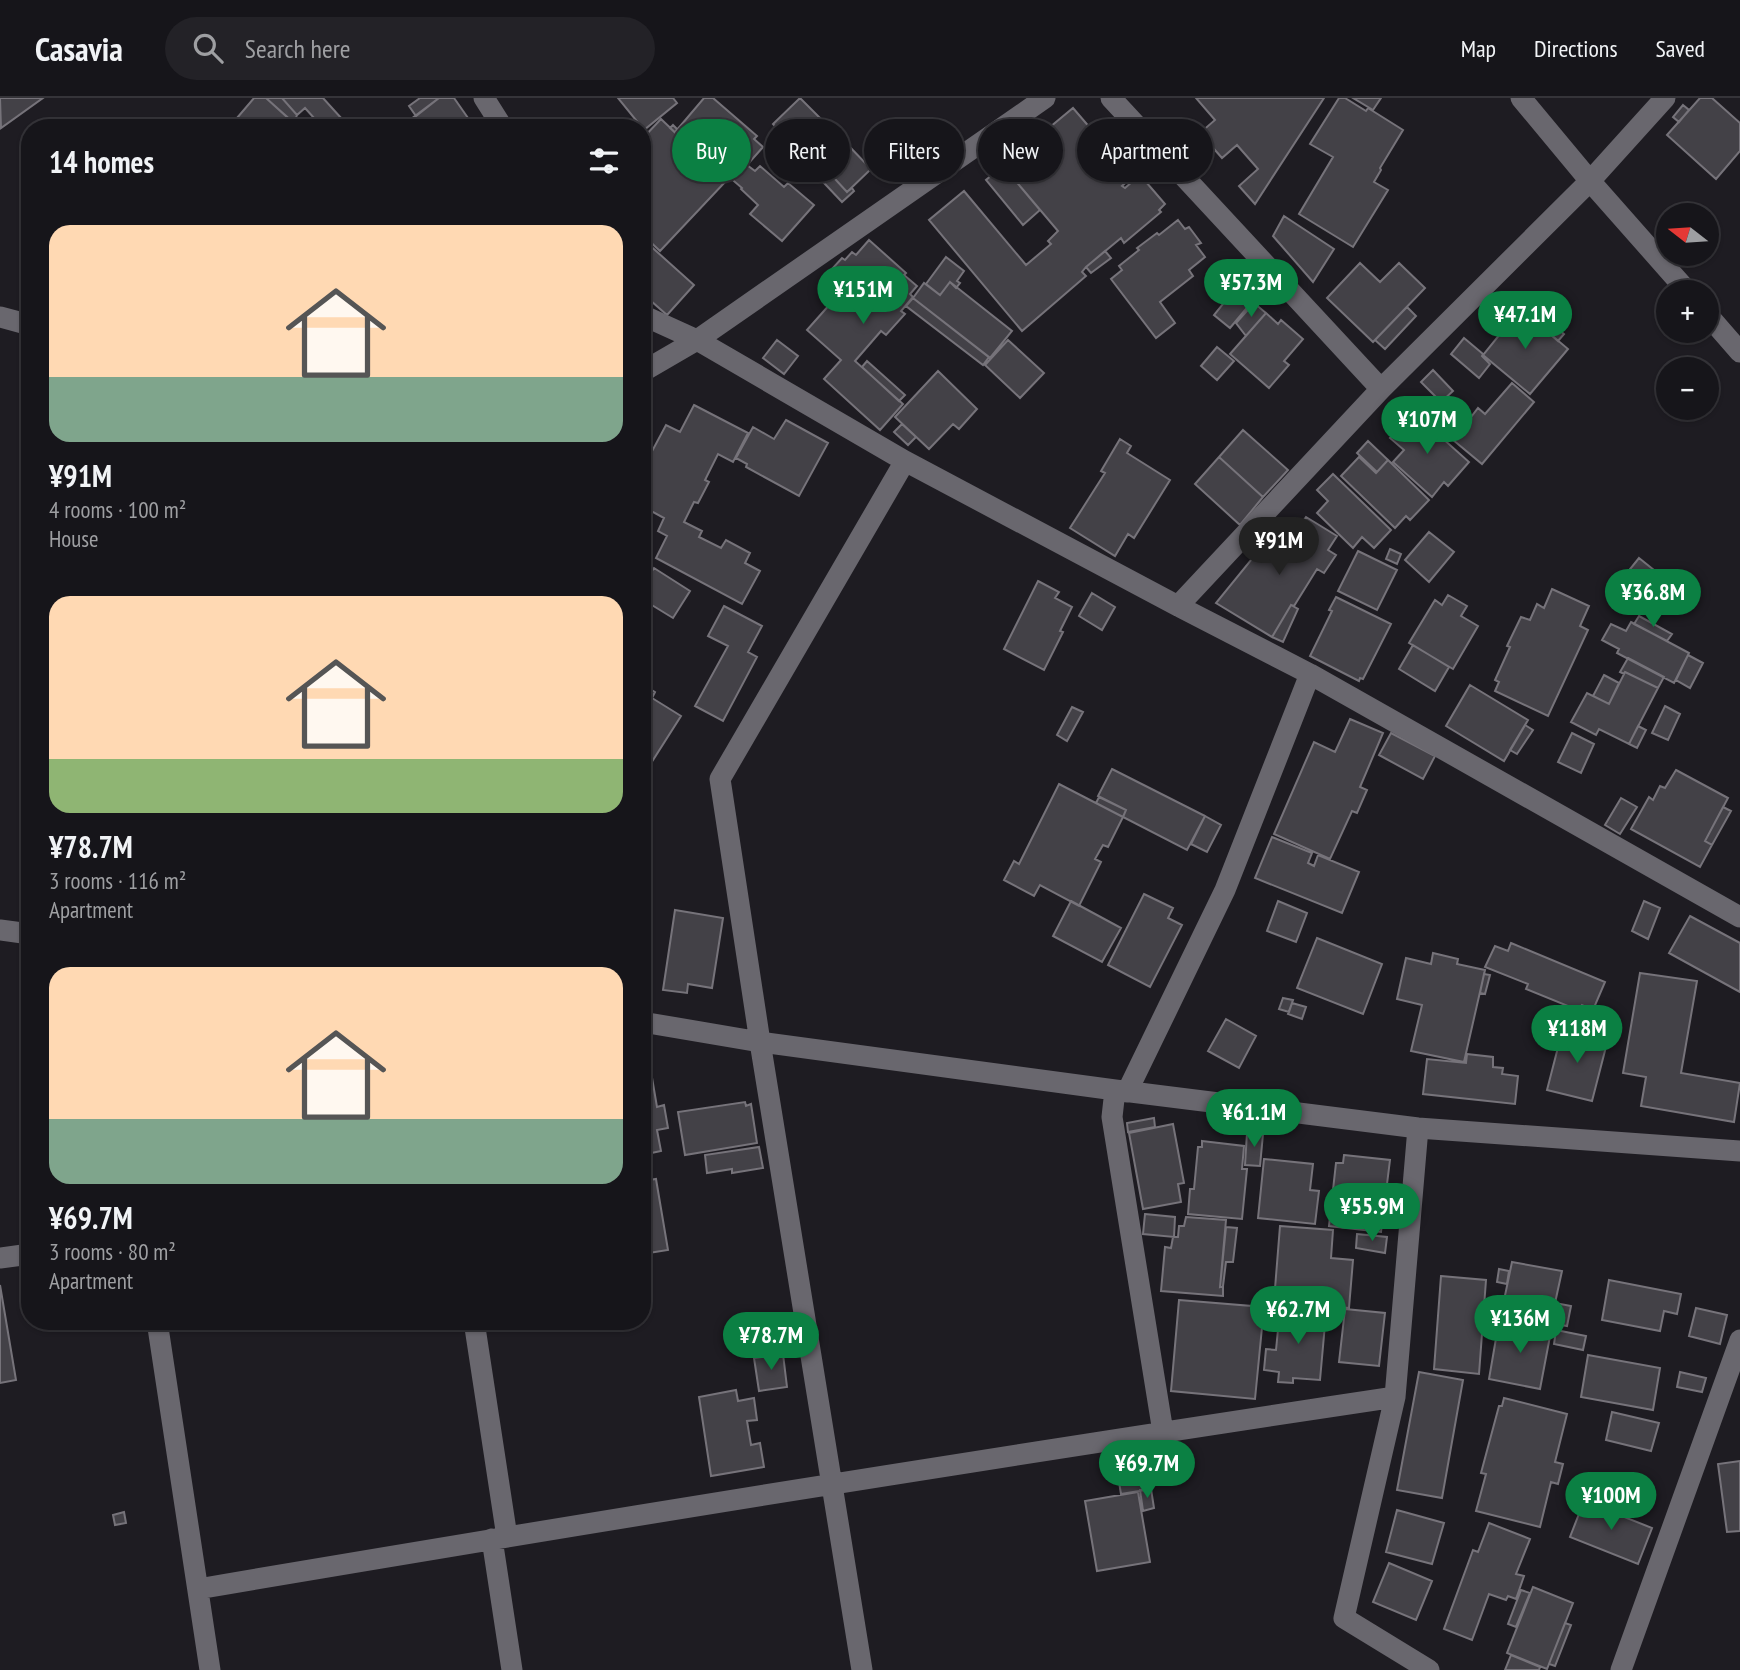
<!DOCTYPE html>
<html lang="en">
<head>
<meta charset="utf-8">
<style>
	:root { --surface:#16151a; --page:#232227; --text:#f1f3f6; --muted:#9e9fa2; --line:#353439; --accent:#0b8043 }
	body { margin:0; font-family:"PT Sans Narrow",sans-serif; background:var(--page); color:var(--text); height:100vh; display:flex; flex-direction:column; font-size:26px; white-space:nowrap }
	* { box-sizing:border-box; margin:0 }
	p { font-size:23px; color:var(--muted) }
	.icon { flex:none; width:38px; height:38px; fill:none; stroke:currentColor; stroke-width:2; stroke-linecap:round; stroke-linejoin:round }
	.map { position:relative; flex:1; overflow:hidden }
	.details { position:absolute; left:21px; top:21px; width:630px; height:1211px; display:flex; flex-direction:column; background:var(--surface); border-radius:28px; box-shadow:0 2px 5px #0004,0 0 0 2px var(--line) }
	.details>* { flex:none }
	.hud { position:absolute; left:672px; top:21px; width:665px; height:63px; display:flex; gap:14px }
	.needle { width:46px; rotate:287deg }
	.buttons { position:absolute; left:1656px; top:105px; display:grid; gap:14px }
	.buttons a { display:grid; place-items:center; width:63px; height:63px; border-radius:50%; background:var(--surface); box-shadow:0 2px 5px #0004,0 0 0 2px var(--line); font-size:35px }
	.price { position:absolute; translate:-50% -60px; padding:0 16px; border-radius:24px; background:var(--accent); color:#fff; font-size:23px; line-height:46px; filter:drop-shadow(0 2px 4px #0008) }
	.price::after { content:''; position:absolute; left:50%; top:42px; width:21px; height:16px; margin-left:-10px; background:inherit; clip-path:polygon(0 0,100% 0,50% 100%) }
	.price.current { background:#222; color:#fff }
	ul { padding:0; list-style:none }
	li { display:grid; align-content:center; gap:14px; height:371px; padding:0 28px }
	li span { display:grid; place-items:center; height:217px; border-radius:21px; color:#555 }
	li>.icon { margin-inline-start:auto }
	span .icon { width:126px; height:126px; fill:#fffc; stroke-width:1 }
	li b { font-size:30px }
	h2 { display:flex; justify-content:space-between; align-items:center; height:84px; padding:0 28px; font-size:30px }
	.chip { padding:0 24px; border-radius:32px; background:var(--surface); box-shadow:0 2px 5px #0004,0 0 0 2px var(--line); font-size:24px; line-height:63px }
	.chip.current { background:var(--accent); color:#fff }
	header { display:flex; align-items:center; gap:42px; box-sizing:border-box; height:98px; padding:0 35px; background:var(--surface); border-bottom:2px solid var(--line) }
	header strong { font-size:33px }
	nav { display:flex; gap:38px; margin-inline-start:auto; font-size:24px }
	.search { width:490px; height:63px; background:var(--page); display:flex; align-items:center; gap:18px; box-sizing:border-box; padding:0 24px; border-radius:38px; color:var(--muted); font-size:26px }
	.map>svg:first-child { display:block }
	.building { fill:#434147; stroke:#76737a; stroke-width:2 }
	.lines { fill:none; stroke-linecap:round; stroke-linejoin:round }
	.minor { stroke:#69676e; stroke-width:21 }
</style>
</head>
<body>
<header>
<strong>Casavia</strong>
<div class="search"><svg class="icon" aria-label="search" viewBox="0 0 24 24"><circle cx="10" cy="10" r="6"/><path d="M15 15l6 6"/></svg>Search here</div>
<nav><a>Map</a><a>Directions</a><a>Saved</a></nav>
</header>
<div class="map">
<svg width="1740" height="1572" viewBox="0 0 1740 1572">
	<rect width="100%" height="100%" fill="#1e1c22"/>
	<path class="building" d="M0 0H43L1 30Z
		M254 0H266L299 30H245L246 28 237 20Z
		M266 0H282L297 17 294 25Z
		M282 0H323L342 21 332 30H323L305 10 297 17Z
		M420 0H439L416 18 409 8Z
		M439 0H454L475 30H399Z
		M618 0H673L677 5 644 32Z
		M704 0H713L757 38 754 41 763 49 747 67 755 73 760 68 784 89 788 85 814 107 782 143 750 116 758 107 741 91 742 90 676 33Z
		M800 0 837 37 808 64 773 26Z
		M1196 0H1324L1255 106 1239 88 1258 71 1237 47 1222 60 1200 35 1215 22Z
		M1339 0H1345L1366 13 1368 10 1403 32 1380 70 1381 72 1374 84 1388 92 1353 149 1299 116 1333 59 1310 46Z
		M1353 0H1381L1373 12Z
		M1700 0H1712L1740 25V53L1716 81 1667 37Z
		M1683 7 1689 12 1679 24 1673 19Z
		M1073 10 1097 38 1107 29 1142 70 1122 88 1125 90 1140 77 1165 106 1159 112 1161 114 1124 145 1121 140 1086 169 1082 174 1086 178 1022 233 929 122 964 93 1026 167 1051 146 1048 143 1058 133 1003 68Z
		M661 21 726 83 660 153 642 136V41Z
		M673 27 677 31 676 33 725 75 722 78 670 30Z
		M847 46 871 71 847 94 824 69Z
		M820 57 828 65 824 69 847 94 852 90 854 93 842 104 808 68Z
		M1003 68 1040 112 1023 127 986 82Z
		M1284 118 1334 151 1313 184 1273 138Z
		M1178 122 1185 131 1189 129 1201 145 1196 147 1205 159 1189 172 1193 178 1160 204 1175 225 1156 240 1111 181 1122 172 1119 168 1139 152 1137 150 1157 135 1159 137Z
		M869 142 906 175 904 177 917 188 910 196 913 199 901 213 905 216 886 237 881 233 855 263 903 306 880 332 824 281 841 262 807 232 839 196 822 182 842 160 845 162 852 154 856 157Z
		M646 144 694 187 667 217 642 195V148Z
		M1105 153 1111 160 1091 175 1086 169Z
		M946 159 964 173 957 183 960 185 956 190 950 184 940 197 926 186Z
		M1360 165 1380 184 1399 165 1425 190 1373 244 1327 200Z
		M1245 179 1261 193 1230 230 1214 217 1223 206 1216 201 1224 192 1230 197Z
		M950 184 1012 233 990 260 913 200 924 185 940 197Z
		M913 200 989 259 983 267 906 208Z
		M1254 205 1266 215 1246 238 1236 225Z
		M1517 208 1568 251 1530 296 1483 257 1505 230 1502 227Z
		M1407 209 1416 218 1385 251 1375 242Z
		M1266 215 1278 226 1281 222 1303 241 1284 263 1289 267 1269 290 1230 256Z
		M1540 216 1564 236 1558 243 1535 223Z
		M1464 240 1483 256 1482 258 1490 266 1479 280 1451 256Z
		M777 242 798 258 784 276 763 260Z
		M1008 242 1044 275 1020 300 985 267Z
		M1217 249 1234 263 1217 282 1201 268Z
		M867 263 905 297 899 303 862 269Z
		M1433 272 1453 293 1441 304 1421 284Z
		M938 273 977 311 959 331 953 326 929 351 895 319Z
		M1512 285 1534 304 1482 366 1435 327 1454 305 1471 319 1478 310 1485 316Z
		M694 307 748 335 733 364 718 356 705 382 709 384 698 405 694 404 684 424 702 433 699 439 721 450 726 442 750 455 745 465 760 473 742 506 656 460 667 438 658 433 664 420 642 408V372L666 327 680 334Z
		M1413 314 1469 364 1448 388 1444 384 1432 399 1393 364 1404 352 1390 340Z
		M786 322 828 345 799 398 746 369 747 366 736 360 753 329 774 341Z
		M902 326 916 339 908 347 894 334Z
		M1243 332 1288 372 1263 399 1219 359Z
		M1120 341 1131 348 1127 355 1170 382 1134 440 1128 436 1115 458 1070 430 1105 375 1101 373Z
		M1368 343 1388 362 1377 374 1357 355Z
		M1219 359 1263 399 1240 427 1195 386Z
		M1359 359 1376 375 1388 362 1429 402 1410 422 1406 418 1395 430 1341 378Z
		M1333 376 1391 432 1374 450 1362 439 1353 450 1317 415 1328 403 1317 392Z
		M1306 419 1337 438 1328 452 1336 457 1324 475 1317 471 1294 508 1291 507 1272 539 1216 505 1264 446 1275 453 1289 430 1296 433Z
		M1429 434 1454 454 1429 484 1405 462Z
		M1390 451 1401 456 1397 466 1386 461Z
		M1358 453 1397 472 1377 512 1338 493Z
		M1639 460 1665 481 1653 496 1643 488 1634 499 1618 486Z
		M642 466 652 473 654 470 690 493 673 520 642 501Z
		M1038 483 1059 494 1055 500 1072 509 1060 533 1063 534 1044 572 1004 551Z
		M1552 491 1589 508 1580 528 1588 532 1548 618 1495 593 1499 584 1495 582 1510 549 1507 548 1521 519 1530 522 1537 506 1544 510Z
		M1092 495 1115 509 1102 532 1079 518Z
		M1448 497 1467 508 1461 518 1478 528 1453 571 1409 545 1435 502 1442 507Z
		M1336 499 1391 526 1363 581 1360 580 1359 583 1310 558 1332 513 1329 512Z
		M1291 507 1298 511 1283 544 1272 539Z
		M724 508 762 528 748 554 757 559 723 623 695 608 728 548 708 538Z
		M1639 518 1672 536 1667 543 1634 526Z
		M1631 524 1689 555 1674 585 1617 555 1619 551 1602 542 1611 526 1626 533Z
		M1413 547 1449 569 1435 593 1399 571Z
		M1688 557 1703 565 1690 590 1676 582Z
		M1628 560 1664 579 1658 590 1625 574 1624 576 1620 574Z
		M1625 574 1658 590 1629 646 1599 631 1596 637 1571 624 1587 595 1609 606Z
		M1604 577 1619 585 1609 606 1593 598Z
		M642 586 655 594 652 600 681 618 648 670 642 666Z
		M1470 587 1528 622 1504 663 1446 628Z
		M1665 608 1680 616 1668 642 1652 635Z
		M1072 609 1083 614 1067 643 1057 637Z
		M1350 621 1383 635 1360 689 1367 692 1357 715 1352 713 1330 761 1274 736 1314 644 1335 654Z
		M1525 627 1533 632 1517 656 1510 652Z
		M1638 628 1646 632 1637 650 1629 646Z
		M1391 635 1435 658 1423 681 1379 657Z
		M1572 635 1594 646 1581 675 1558 664Z
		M1112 671 1205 718 1187 752 1123 719 1126 712 1098 698Z
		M1676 672 1728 700 1705 743 1712 747 1700 769 1631 731 1649 699 1653 702 1660 688 1665 690Z
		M1059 686 1123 719 1108 749 1103 747 1095 761 1101 764 1079 808 1040 787 1034 798 1004 782 1014 763 1019 766Z
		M1099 699 1126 712 1123 719 1096 705Z
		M1621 700 1637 709 1620 736 1605 727Z
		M1723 709 1731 713 1712 747 1705 743Z
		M1205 718 1221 727 1207 754 1191 746Z
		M1272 739 1312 755 1308 765 1314 768 1318 757 1359 774 1342 815 1255 780Z
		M1144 796 1173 810 1168 820 1182 827 1150 889 1108 867Z
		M1071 803 1121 830 1102 864 1053 838Z
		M1278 803 1307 815 1296 844 1267 833Z
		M1644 803 1660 810 1648 841 1632 833Z
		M675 812 723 820 712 890 688 886 687 895 663 892Z
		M1690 818 1740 845V894L1669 855Z
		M1317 840 1382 866 1363 916 1297 890Z
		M1511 845 1605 884 1593 912 1582 907 1580 913 1526 891 1528 886 1485 869 1495 848 1508 853Z
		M1433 855 1458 861 1457 866 1485 872 1464 964 1411 953 1422 907 1397 901 1406 860 1431 866Z
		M1640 875 1697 883 1681 975 1740 985 1734 1024 1641 1008 1646 979 1623 975Z
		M1484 876 1490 877 1485 896 1480 895Z
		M1283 900 1293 902 1289 914 1279 911Z
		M1292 905 1306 909 1302 921 1288 916Z
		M1585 910 1614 917 1608 941 1580 934Z
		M1226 921 1256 938 1239 970 1208 953Z
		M1563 930 1608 941 1592 1003 1547 992Z
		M1467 956 1493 959V969L1503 970 1502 976 1518 978 1515 1006 1423 996 1427 961 1466 965Z
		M650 968 657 1009 664 1007 668 1030 657 1032 661 1053 642 1057V970Z
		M745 1004 746 1008 751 1006 757 1045 685 1057 678 1014Z
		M1154 1020 1155 1029 1128 1034 1127 1025Z
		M1173 1026 1184 1085 1178 1086 1181 1104 1143 1111 1129 1035Z
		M1247 1035 1263 1036 1260 1068 1245 1067Z
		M1202 1043 1244 1048 1242 1071H1247L1242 1121 1188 1116 1190 1091H1194L1198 1049H1202Z
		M759 1049 763 1070 732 1075V1071L707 1075 705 1057Z
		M1344 1057 1390 1062 1381 1134 1329 1128 1336 1065H1343Z
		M1264 1061 1313 1066 1310 1092 1319 1093 1315 1126 1258 1120Z
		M642 1071H647L649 1082 656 1081 668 1152 642 1156Z
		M1145 1116 1175 1119 1174 1139 1143 1136Z
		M1186 1119 1226 1122 1220 1189 1223 1188V1198L1161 1193 1165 1149 1171 1150 1173 1139H1178L1179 1128H1184Z
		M1280 1128 1333 1132 1331 1160 1353 1162 1349 1210 1274 1203Z
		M1226 1129 1237 1130 1233 1164H1226L1223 1188 1220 1189Z
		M1357 1136 1387 1139 1385 1155 1356 1150Z
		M1512 1164 1562 1173 1555 1205 1571 1208 1567 1228 1508 1217 1509 1209 1503 1207Z
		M1499 1171 1509 1173 1507 1186 1497 1184Z
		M1441 1178 1486 1182 1479 1276 1434 1271Z
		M1609 1182 1681 1196 1677 1216 1664 1213 1660 1233 1602 1222Z
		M0 1187 16 1282 0 1285Z
		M1179 1202 1264 1209 1255 1301 1171 1293Z
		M1330 1209 1343 1210V1220L1329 1219Z
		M1696 1210 1727 1217 1720 1246 1689 1238Z
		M1280 1211 1326 1215 1320 1282 1293 1280V1285L1278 1284 1279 1274 1264 1272 1266 1251 1276 1252Z
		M1345 1211 1385 1215 1379 1268 1339 1264Z
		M1499 1223 1551 1233 1540 1291 1489 1281Z
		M1556 1232 1586 1238 1583 1252 1554 1246Z
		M783 1256 787 1289 759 1293 754 1260Z
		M1588 1257 1660 1270 1653 1312 1581 1299Z
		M1419 1274 1463 1282 1442 1400 1397 1392Z
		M1680 1274 1706 1280 1702 1294 1677 1289Z
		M736 1292 738 1303 754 1300 757 1322 747 1323 751 1347 760 1345 764 1369 711 1378 699 1299Z
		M1504 1300 1567 1316 1555 1364 1563 1366 1558 1386 1551 1384 1540 1429 1476 1413 1486 1376 1481 1375 1499 1308H1502Z
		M1612 1314 1659 1325 1651 1353 1606 1342Z
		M1146 1355 1151 1391 1121 1396 1115 1360Z
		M1740 1363V1433L1727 1434 1718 1366Z
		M1151 1391 1154 1410 1143 1413 1140 1392Z
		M1138 1394 1150 1464 1097 1473 1085 1403Z
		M1584 1403 1652 1430 1638 1466 1570 1439Z
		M1397 1412 1444 1425 1432 1466 1386 1454Z
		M124 1414 126 1425 115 1427 113 1417Z
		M1489 1425 1530 1441 1516 1476 1524 1478 1516 1501 1508 1498 1506 1502 1489 1496 1472 1542 1444 1531 1473 1452 1478 1454Z
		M1389 1465 1432 1483 1416 1522 1373 1504Z
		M1533 1489 1573 1505 1547 1571 1507 1555Z
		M1521 1492 1530 1495 1516 1529 1508 1526Z
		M1565 1525 1571 1527 1555 1568 1549 1566Z
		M1511 1557 1540 1569 1539 1572H1505Z"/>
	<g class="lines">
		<path class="minor" d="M484 0 503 30
			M1111 0 1381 291
			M1521 0 1590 83 1688 194
			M1706 215 1740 254
			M642 217 697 242 905 363 1178 508 1310 576 1740 819
			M0 219 30 227
			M642 274 697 242 1045 0
			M1178 508 1381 291 1590 83 1665 0
			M0 832 30 836
			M642 924 760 944 1115 992 1418 1030 1740 1053
			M1115 992 1112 1019 1163 1334
			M1127 994 1225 792 1310 576
			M1418 1030 1395 1299 1344 1520 1429 1572
			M0 1160 30 1156
			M157 1223 210 1572
			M474 1223 507 1439
			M492 1441 512 1572
			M198 1491C596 1423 995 1359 1395 1299
			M862 1572 760 944 720 681 905 363
			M1621 1572 1740 1242"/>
	</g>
</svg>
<div class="buttons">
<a><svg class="needle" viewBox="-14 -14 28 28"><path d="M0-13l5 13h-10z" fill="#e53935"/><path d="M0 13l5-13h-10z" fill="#9e9fa2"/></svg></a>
<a>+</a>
<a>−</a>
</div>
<b class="price" style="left:1251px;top:221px">¥57.3M</b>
<b class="price" style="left:863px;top:228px">¥151M</b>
<b class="price" style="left:1525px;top:253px">¥47.1M</b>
<b class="price" style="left:1427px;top:358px">¥107M</b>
<b class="price current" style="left:1279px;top:479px">¥91M</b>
<b class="price" style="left:1653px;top:531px">¥36.8M</b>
<b class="price" style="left:1577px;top:967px">¥118M</b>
<b class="price" style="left:1254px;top:1051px">¥61.1M</b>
<b class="price" style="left:1372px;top:1145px">¥55.9M</b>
<b class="price" style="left:1298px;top:1248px">¥62.7M</b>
<b class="price" style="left:1520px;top:1257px">¥136M</b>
<b class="price" style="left:771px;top:1274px">¥78.7M</b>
<b class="price" style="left:1147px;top:1402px">¥69.7M</b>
<b class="price" style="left:1611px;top:1434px">¥100M</b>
<div class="hud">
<a class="chip current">Buy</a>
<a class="chip">Rent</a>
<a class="chip">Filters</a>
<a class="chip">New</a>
<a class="chip">Apartment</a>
</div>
<section class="details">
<h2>14 homes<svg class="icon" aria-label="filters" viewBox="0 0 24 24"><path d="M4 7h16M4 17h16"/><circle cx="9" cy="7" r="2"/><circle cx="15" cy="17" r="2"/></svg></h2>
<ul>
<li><span style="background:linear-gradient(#ffd9b3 70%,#7fa58c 0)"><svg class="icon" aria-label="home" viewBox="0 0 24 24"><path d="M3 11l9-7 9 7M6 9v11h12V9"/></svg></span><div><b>¥91M</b><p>4 rooms · 100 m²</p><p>House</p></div></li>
<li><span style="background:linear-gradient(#ffd9b3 75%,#8fb573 0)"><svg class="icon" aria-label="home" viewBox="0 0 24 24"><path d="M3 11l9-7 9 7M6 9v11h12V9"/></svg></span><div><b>¥78.7M</b><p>3 rooms · 116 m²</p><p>Apartment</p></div></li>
<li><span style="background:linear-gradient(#ffd9b3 70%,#7fa58c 0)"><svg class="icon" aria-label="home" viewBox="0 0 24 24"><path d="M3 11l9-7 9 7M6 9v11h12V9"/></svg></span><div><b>¥69.7M</b><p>3 rooms · 80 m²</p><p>Apartment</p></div></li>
</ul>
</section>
</div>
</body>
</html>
